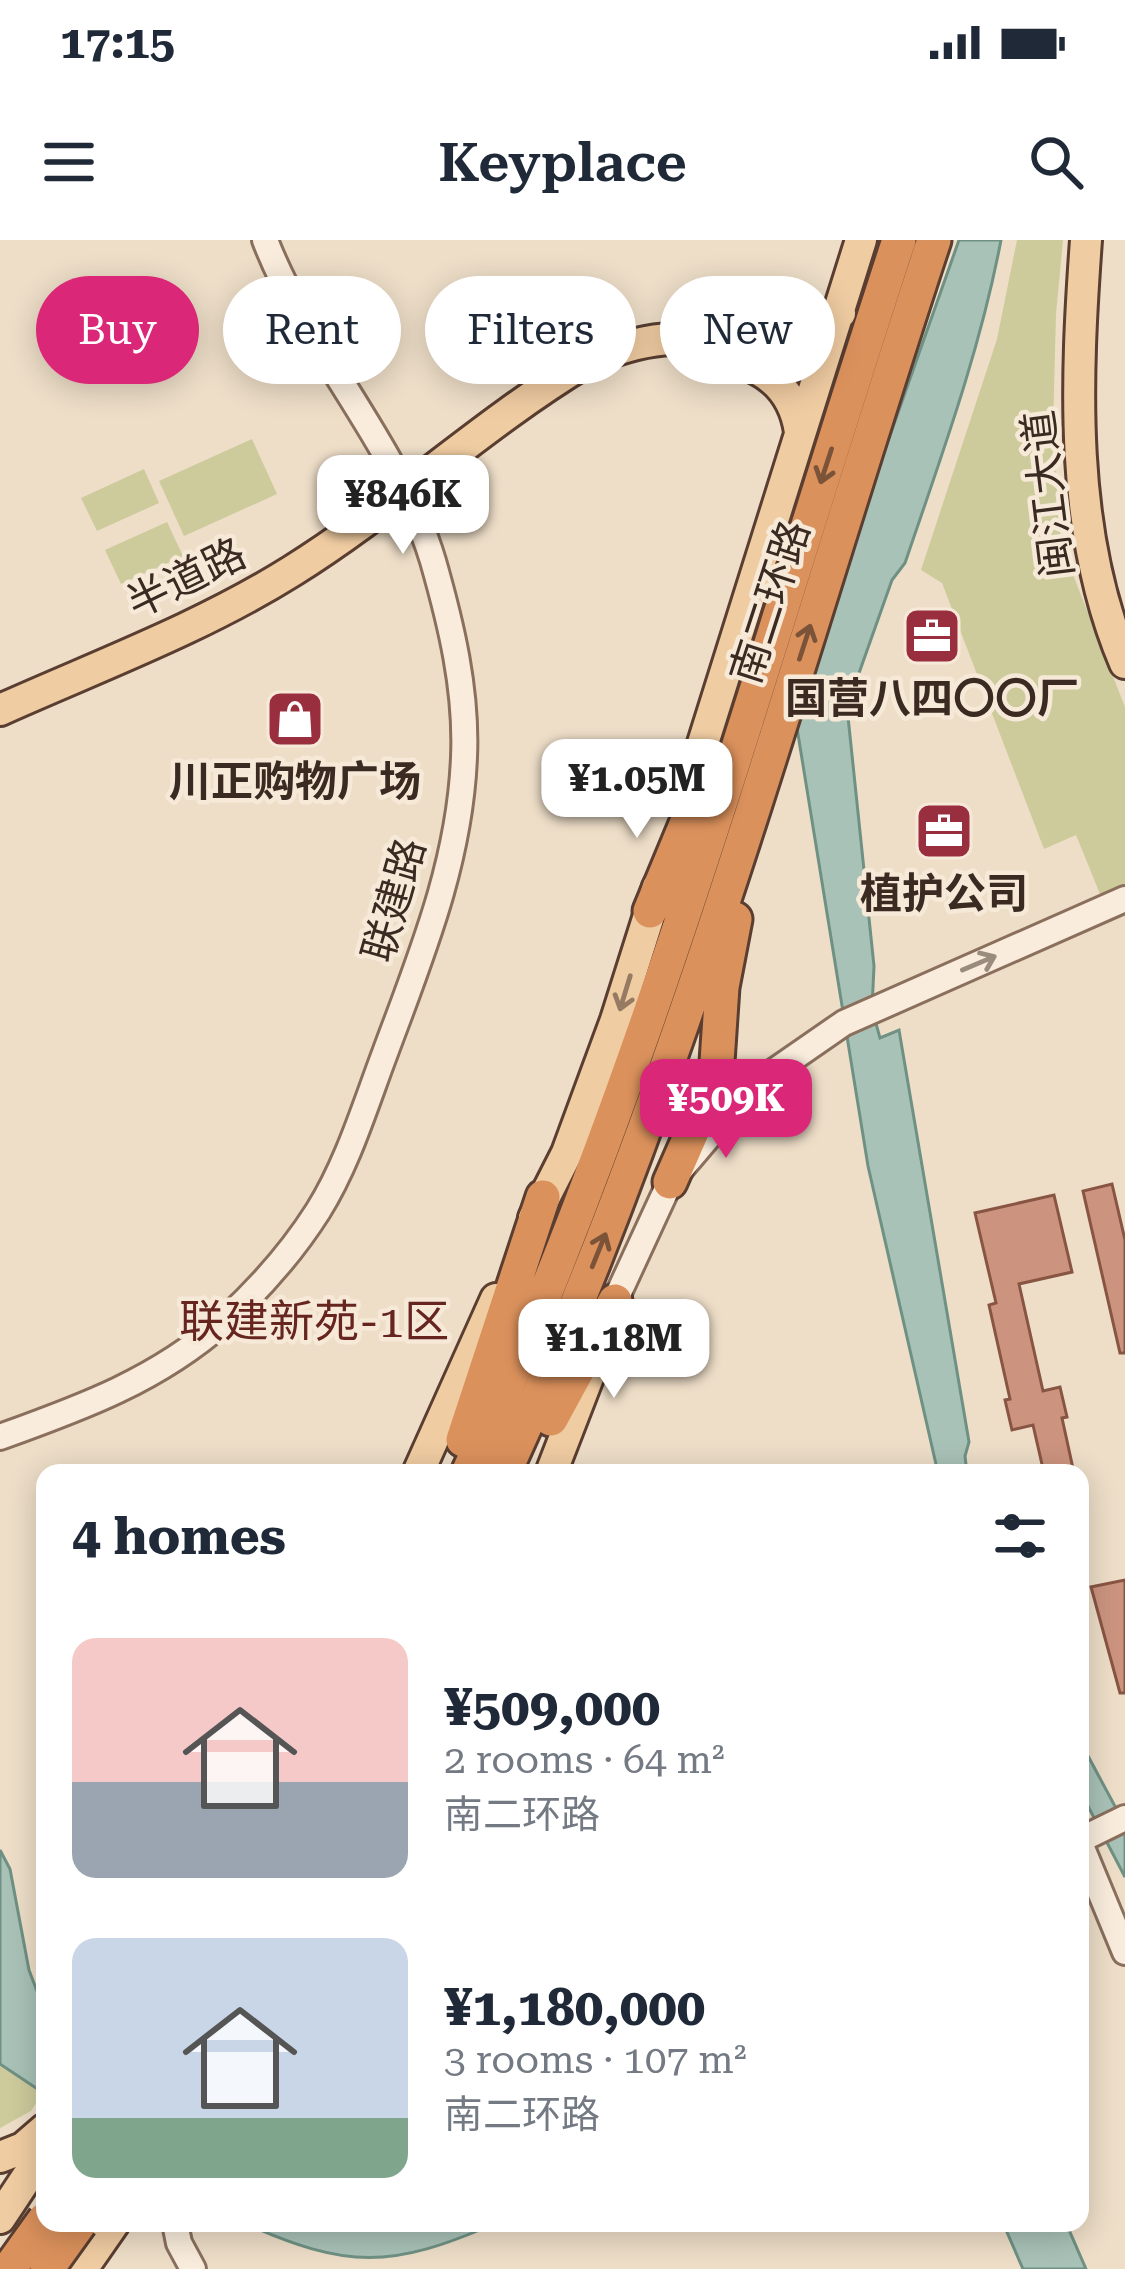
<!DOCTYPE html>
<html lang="en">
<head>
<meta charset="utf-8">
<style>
	:root { --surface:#fff; --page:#f2f2f3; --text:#1f2937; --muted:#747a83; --accent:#db2777 }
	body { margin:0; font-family:"Roboto Serif","Noto Sans SC",serif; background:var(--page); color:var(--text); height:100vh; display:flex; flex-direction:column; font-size:45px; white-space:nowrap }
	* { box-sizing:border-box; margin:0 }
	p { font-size:39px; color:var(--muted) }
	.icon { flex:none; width:66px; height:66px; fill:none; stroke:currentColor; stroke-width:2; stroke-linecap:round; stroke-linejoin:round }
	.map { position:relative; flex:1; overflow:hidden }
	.side { position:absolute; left:36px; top:1224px; width:1053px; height:768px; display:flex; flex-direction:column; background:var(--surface); border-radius:24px; box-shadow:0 6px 30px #0003 }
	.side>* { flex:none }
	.hud { position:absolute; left:36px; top:36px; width:1053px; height:108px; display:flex; gap:24px }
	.price { position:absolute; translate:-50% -102px; padding:0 27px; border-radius:24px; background:#fff; color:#222; font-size:39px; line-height:78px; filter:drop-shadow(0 3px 6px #0008) }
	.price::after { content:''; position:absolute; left:50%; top:72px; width:36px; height:27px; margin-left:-18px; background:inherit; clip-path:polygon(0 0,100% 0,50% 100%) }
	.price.selected { background:var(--accent); color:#fff }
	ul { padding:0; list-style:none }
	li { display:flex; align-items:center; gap:36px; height:300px; padding:0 36px }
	li span { display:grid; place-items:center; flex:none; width:336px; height:240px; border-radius:24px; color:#555 }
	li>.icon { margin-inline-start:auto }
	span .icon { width:144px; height:144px; fill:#fffc; stroke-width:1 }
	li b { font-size:51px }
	h2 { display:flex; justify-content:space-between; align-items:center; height:144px; padding:0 36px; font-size:51px }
	.chip { padding:0 42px; border-radius:54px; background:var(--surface); box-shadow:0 6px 30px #0003; font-size:42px; line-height:108px }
	.chip.selected { background:var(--accent); color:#fff }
	.status { display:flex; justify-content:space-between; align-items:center; height:84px; padding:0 60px; background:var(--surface); direction:ltr }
	.status svg { height:33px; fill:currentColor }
	header { display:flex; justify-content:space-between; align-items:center; height:156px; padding:0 36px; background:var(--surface); font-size:54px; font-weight:600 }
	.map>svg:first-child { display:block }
	.green { fill:#cdcb9c }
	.water { fill:#a9c2b7; stroke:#6f9184; stroke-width:3 }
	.building { fill:#cc947f; stroke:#895543; stroke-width:3 }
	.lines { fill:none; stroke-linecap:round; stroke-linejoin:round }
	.minor-casing { stroke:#8a6f5d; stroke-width:30 }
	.major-casing { stroke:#593e31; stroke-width:36 }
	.highway-casing { stroke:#593e31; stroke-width:39 }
	.minor { stroke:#f9ecdc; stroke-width:24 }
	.major { stroke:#f0cca2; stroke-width:30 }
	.highway { stroke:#db915c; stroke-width:33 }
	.highway-bridge-casing { stroke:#593e31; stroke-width:39; stroke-linecap:butt }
	.highway-bridge { stroke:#db915c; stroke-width:33 }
	.oneway { stroke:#7b5339 }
	.oneway2 { stroke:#9a8b7e }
	.oneway3 { stroke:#967b62 }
	.labels { text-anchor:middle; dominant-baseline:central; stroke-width:9; stroke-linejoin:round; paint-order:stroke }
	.street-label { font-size:42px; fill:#3b2a21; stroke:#f6e9d8 }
	.poi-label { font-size:42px; font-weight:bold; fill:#3b2a21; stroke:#f6e9d8 }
	.neighbourhood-label { font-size:45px; fill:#672520; stroke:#f6e9d8 }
</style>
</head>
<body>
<div class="status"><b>17:15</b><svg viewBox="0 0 49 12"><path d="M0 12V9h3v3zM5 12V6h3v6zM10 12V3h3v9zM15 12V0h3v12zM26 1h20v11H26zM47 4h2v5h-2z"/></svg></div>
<header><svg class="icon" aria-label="menu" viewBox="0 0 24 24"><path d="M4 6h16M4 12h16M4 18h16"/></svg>Keyplace<svg class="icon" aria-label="search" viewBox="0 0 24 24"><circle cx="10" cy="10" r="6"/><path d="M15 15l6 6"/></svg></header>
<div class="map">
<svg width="1125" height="2029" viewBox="0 0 1125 2029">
	<rect width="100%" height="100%" fill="#eedec8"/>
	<path class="green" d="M1017 0H1063L1056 74 1053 188 1061 304 1125 467V649L1102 659 1076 595 1044 609 942 343 921 330 997 99Z
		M252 199 277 254 184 296 159 241Z
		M144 229 159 263 97 291 81 258Z
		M167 282 183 316 121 344 105 310Z
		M0 1824 43 1853 31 1871 0 1888Z"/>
	<path class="water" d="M959 0H1001C980 111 941 217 905 323L892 340 847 467 874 726 872 769 880 798 899 790 969 1202 965 1216 967 1233H938L868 926 797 488 834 354Z
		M1080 1501 1125 1585V1637L1080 1551Z
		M0 1610 10 1629 29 1730 45 1772V1854L0 1824Z
		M244 1983H496C391 2029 347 2029 244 1983Z
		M1003 1983H1066L1086 2029H1023Z"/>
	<path class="building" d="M1112 944 1125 1000V1113H1120L1083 951Z
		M1054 955 1072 1032 1019 1044 1043 1151 1060 1147 1067 1177 1062 1178 1074 1233H1044L1033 1185 1012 1190 1005 1160 1010 1159 989 1065 996 1063 975 973Z
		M1125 1340V1453H1120L1091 1347Z"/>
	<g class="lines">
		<defs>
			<path id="minor" d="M615 1061 670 942 732 869 766 837 844 783 1125 659
				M0 1197C81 1168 158 1140 224 1081 259 1049 292 1012 318 971 348 923 365 866 385 813 421 716 460 622 464 517 467 450 451 384 433 321 398 204 309 114 265 0
				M1080 1600 1125 1578
				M1080 1603 1125 1712
				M175 1983 179 2003 193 2029"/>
			<path id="major" d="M1086 0C1076 139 1069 292 1125 423
				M715 117C760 123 793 144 800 192
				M0 470C98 426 201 388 292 331 393 268 482 184 585 122 666 86 696 101 778 107 803 103 824 92 840 73
				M683 567 861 0
				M534 978 567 913 616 780 658 647
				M418 1233 496 1059
				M551 1233 592 1127
				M0 1917 23 1908 45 1889
				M0 1978 45 1910
				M82 2029 114 1983"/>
			<path id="highway" d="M650 671 704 541
				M670 942 716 837 722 747 735 679
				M551 1179 615 1061
				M463 1200 543 957
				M468 1233C650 837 763 413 899 0
				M504 1233C686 837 797 413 934 0"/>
		</defs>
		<use href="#minor" class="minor-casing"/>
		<use href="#major" class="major-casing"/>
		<use href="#highway" class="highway-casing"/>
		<use href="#minor" class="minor"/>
		<use href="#major" class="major"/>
		<use href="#highway" class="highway"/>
		<defs>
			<path id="highway-bridge" d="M9 2029 45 1979
				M47 2029 80 1983"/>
		</defs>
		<use href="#highway-bridge" class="highway-bridge-casing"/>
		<use href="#highway-bridge" class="highway-bridge"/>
	</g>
	<defs><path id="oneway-shaft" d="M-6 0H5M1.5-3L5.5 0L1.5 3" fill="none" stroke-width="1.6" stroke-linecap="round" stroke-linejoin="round" transform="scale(3)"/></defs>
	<g class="oneway">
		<use href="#oneway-shaft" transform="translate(826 226) rotate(108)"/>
		<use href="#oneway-shaft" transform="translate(805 402) rotate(-72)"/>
		<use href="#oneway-shaft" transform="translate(599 1010) rotate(-68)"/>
	</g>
	<use class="oneway2" href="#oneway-shaft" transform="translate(979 723) rotate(-23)"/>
	<use class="oneway3" href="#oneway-shaft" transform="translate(625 753) rotate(107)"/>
	<defs>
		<symbol id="office-square" viewBox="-11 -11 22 22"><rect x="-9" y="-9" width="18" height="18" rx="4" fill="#992e3e" stroke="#f6e9d8"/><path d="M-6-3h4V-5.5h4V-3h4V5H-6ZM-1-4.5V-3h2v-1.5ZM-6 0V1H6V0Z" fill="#fff"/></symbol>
		<symbol id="shop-square" viewBox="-11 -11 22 22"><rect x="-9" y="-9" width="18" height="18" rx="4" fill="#992e3e" stroke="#f6e9d8"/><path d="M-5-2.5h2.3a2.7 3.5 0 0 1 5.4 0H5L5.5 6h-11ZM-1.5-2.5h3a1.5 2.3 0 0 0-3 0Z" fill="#fff"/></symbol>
	</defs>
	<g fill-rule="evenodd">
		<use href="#office-square" x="899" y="363" width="66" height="66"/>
		<use href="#shop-square" x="262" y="446" width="66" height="66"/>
		<use href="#office-square" x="911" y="558" width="66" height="66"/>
	</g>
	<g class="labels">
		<g class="street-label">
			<text transform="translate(1048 254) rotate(-97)">闽江大道</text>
			<text transform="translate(186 338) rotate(-26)">半道路</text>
			<text transform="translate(770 362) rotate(-72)">南二环路</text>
			<text transform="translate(394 660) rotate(-74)">联建路</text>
		</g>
		<g class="poi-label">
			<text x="932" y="458">国营八四〇〇厂</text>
			<text x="295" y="541">川正购物广场</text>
			<text x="944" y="653">植护公司</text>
		</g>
		<g class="neighbourhood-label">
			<text x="314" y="1081">联建新苑-1区</text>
		</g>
	</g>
</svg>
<b class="price" style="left:403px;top:317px">¥846K</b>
<b class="price" style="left:637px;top:601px">¥1.05M</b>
<b class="price selected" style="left:726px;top:921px">¥509K</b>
<b class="price" style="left:614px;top:1161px">¥1.18M</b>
<div class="hud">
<a class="chip selected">Buy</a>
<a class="chip">Rent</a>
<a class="chip">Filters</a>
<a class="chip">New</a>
</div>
<section class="side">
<h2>4 homes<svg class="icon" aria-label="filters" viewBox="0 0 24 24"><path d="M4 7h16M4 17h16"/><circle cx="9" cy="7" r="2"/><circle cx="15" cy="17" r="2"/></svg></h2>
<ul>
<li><span style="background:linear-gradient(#f6c9c9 60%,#9aa5b1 0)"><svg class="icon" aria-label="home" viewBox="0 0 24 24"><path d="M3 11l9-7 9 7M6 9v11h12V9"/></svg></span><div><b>¥509,000</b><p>2 rooms · 64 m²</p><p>南二环路</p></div></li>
<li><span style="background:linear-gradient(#c9d6e8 75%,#7fa58c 0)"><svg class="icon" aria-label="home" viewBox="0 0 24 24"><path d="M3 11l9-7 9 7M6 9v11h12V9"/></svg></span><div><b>¥1,180,000</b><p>3 rooms · 107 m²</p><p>南二环路</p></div></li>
</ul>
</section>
</div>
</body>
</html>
